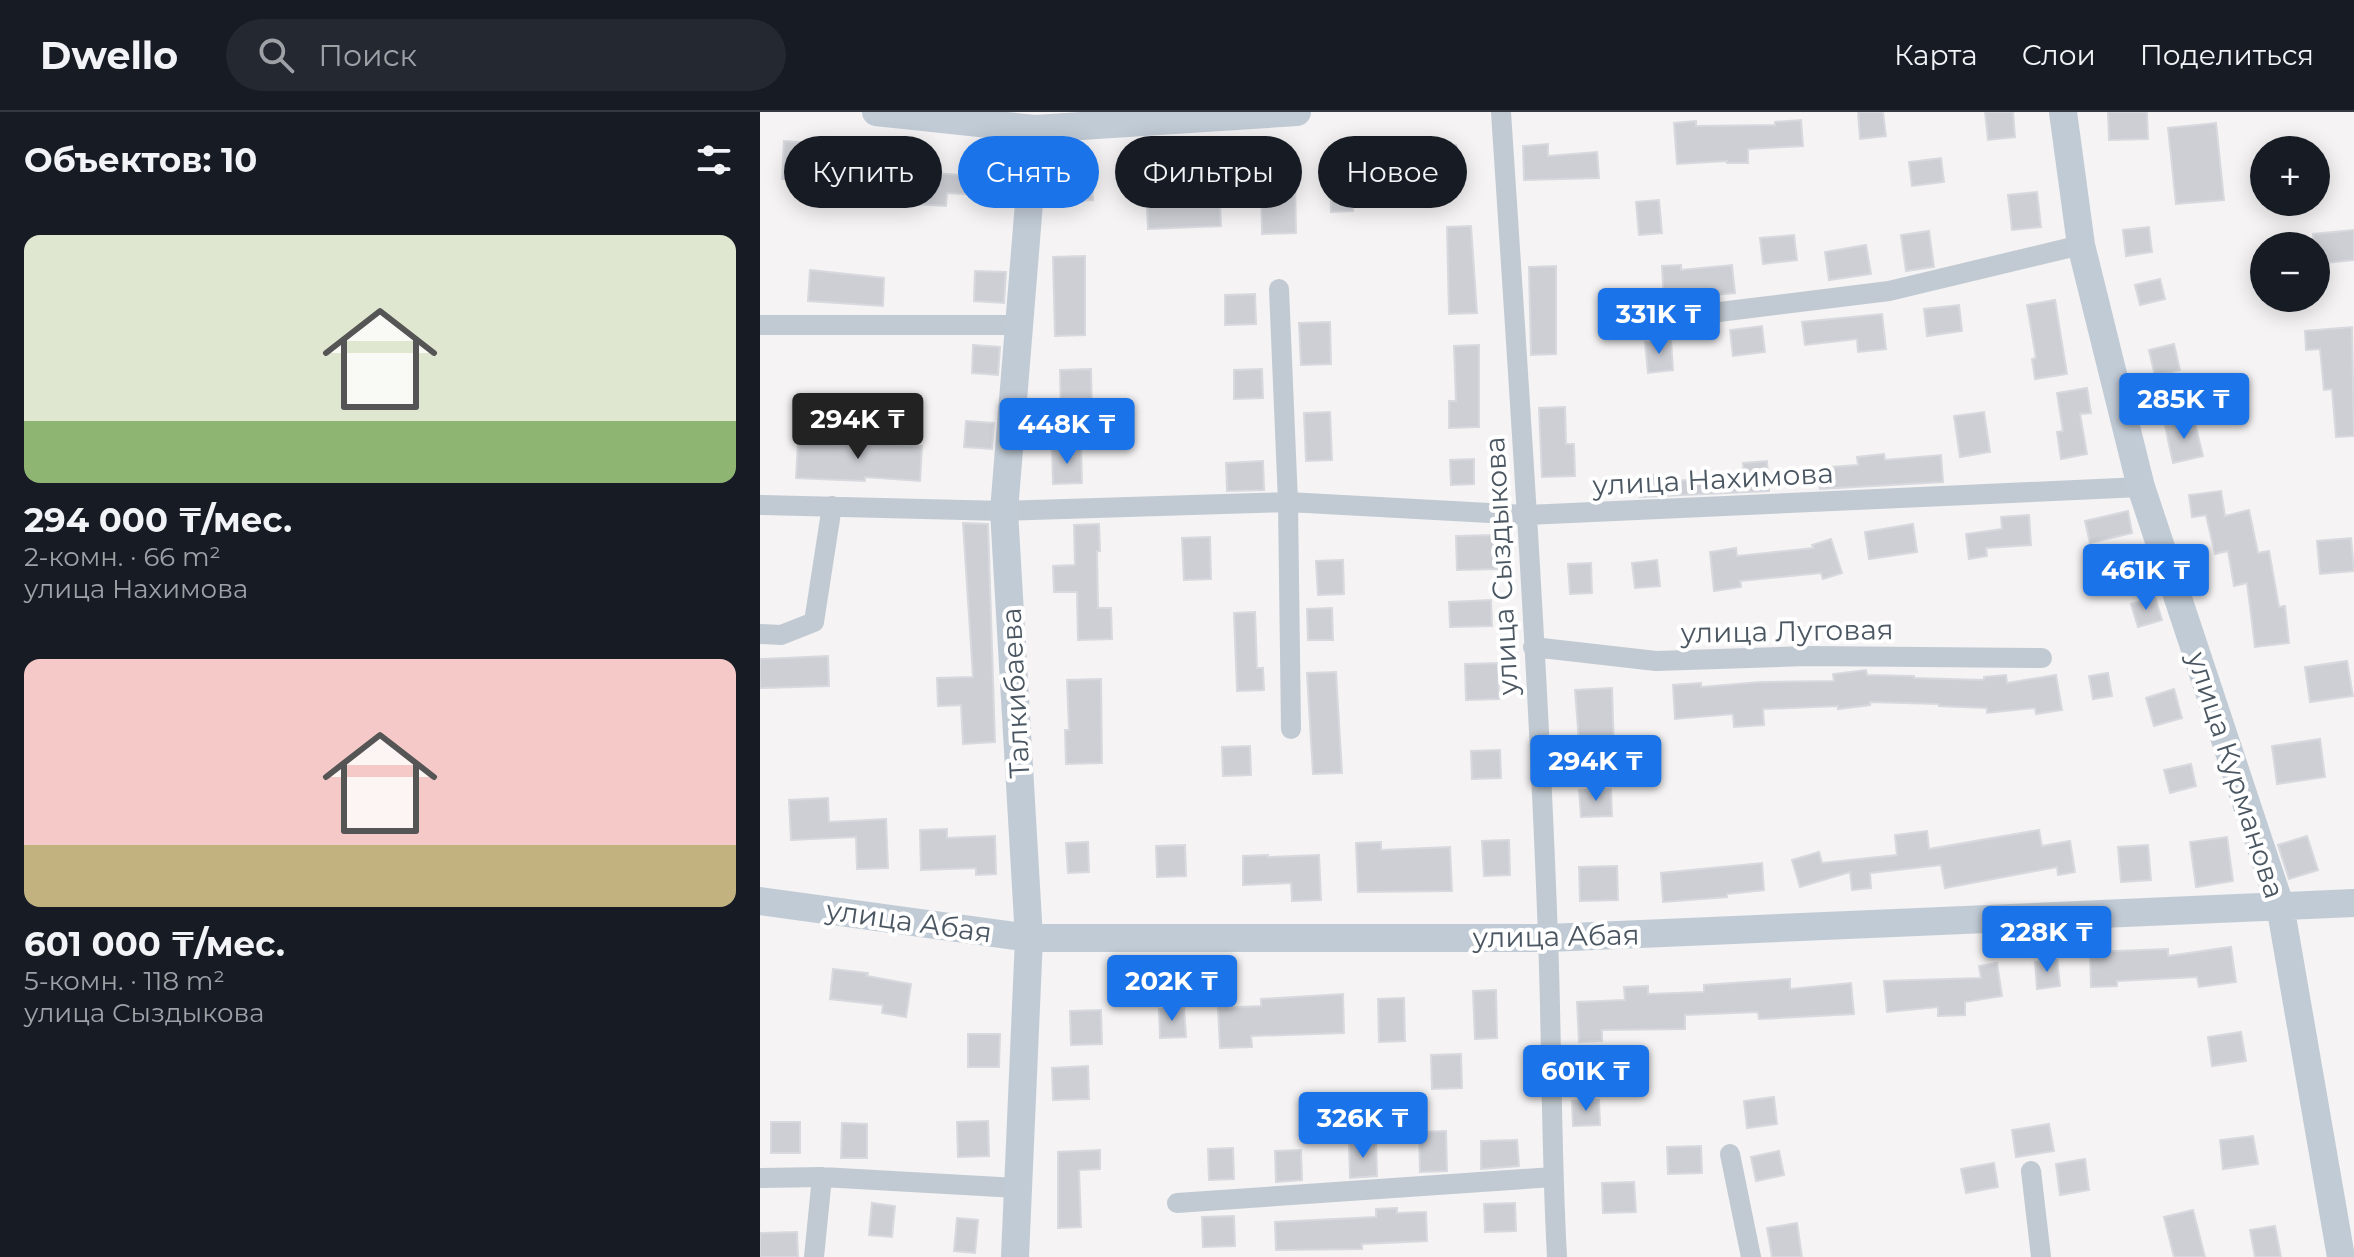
<!DOCTYPE html>
<html lang="ru">
<head>
<meta charset="utf-8">
<style>
	:root { --surface:#171b24; --page:#242831; --text:#f1f3f6; --muted:#9ea1a6; --line:#363941; --accent:#1a73e8 }
	body { margin:0; font-family:Montserrat,sans-serif; background:var(--page); color:var(--text); height:100vh; display:flex; flex-direction:column; font-size:30px; white-space:nowrap }
	* { box-sizing:border-box; margin:0 }
	p { font-size:26px; color:var(--muted) }
	.icon { flex:none; width:44px; height:44px; fill:none; stroke:currentColor; stroke-width:2; stroke-linecap:round; stroke-linejoin:round }
	.map { position:relative; flex:1; overflow:hidden }
	.details { display:flex; flex-direction:column; background:var(--surface); width:760px }
	.details>* { flex:none }
	.top-card { position:absolute; left:24px; top:24px; width:760px; height:72px; display:flex; gap:16px }
	.buttons { position:absolute; left:1490px; top:24px; display:grid; gap:16px }
	.buttons a { display:grid; place-items:center; width:80px; height:80px; border-radius:50%; background:var(--surface); box-shadow:0 4px 20px #0003; font-size:40px }
	.price { position:absolute; translate:-50% -68px; padding:0 18px; border-radius:8px; background:var(--accent); color:#fff; font-size:26px; line-height:52px; filter:drop-shadow(0 2px 4px #0008) }
	.price::after { content:''; position:absolute; left:50%; top:48px; width:24px; height:18px; margin-left:-12px; background:inherit; clip-path:polygon(0 0,100% 0,50% 100%) }
	.price.current { background:#222; color:#fff }
	ul { padding:0; list-style:none }
	li { display:grid; align-content:center; gap:16px; height:424px; padding:0 24px }
	li span { display:grid; place-items:center; height:248px; border-radius:16px; color:#555 }
	li>.icon { margin-inline-start:auto }
	span .icon { width:144px; height:144px; fill:#fffc; stroke-width:1 }
	li b { font-size:34px }
	h2 { display:flex; justify-content:space-between; align-items:center; height:96px; padding:0 24px; font-size:34px }
	.pill { padding:0 28px; border-radius:36px; background:var(--surface); box-shadow:0 4px 20px #0003; font-size:28px; line-height:72px }
	.pill.current { background:var(--accent); color:#fff }
	header { display:flex; align-items:center; gap:48px; box-sizing:border-box; height:112px; padding:0 40px; background:var(--surface); border-bottom:2px solid var(--line) }
	header strong { font-size:38px }
	nav { display:flex; gap:44px; margin-inline-start:auto; font-size:28px }
	.search { width:560px; height:72px; background:var(--page); display:flex; align-items:center; gap:20px; box-sizing:border-box; padding:0 28px; border-radius:44px; color:var(--muted); font-size:30px }
	main { display:flex; flex:1; min-height:0 }
	.map>svg:first-child { display:block }
	.building { fill:#cdcfd5; stroke:#d7d9de; stroke-width:2 }
	.lines { fill:none; stroke-linecap:round; stroke-linejoin:round }
	.street { stroke:#c1cad2; stroke-width:20 }
	.secondary { stroke:#c1cbd6; stroke-width:28 }
	.labels { text-anchor:middle; dominant-baseline:central; stroke-width:8; stroke-linejoin:round; paint-order:stroke }
	.street-label { font-size:28px; fill:#4a5661; stroke:#fff }
</style>
</head>
<body>
<header>
<strong>Dwello</strong>
<div class="search"><svg class="icon" aria-label="search" viewBox="0 0 24 24"><circle cx="10" cy="10" r="6"/><path d="M15 15l6 6"/></svg>Поиск</div>
<nav><a>Карта</a><a>Слои</a><a>Поделиться</a></nav>
</header>
<main>
<section class="details">
<h2>Объектов: 10<svg class="icon" aria-label="filters" viewBox="0 0 24 24"><path d="M4 7h16M4 17h16"/><circle cx="9" cy="7" r="2"/><circle cx="15" cy="17" r="2"/></svg></h2>
<ul>
<li><span style="background:linear-gradient(#dfe7d0 75%,#8fb573 0)"><svg class="icon" aria-label="home" viewBox="0 0 24 24"><path d="M3 11l9-7 9 7M6 9v11h12V9"/></svg></span><div><b>294 000 ₸/мес.</b><p>2-комн. · 66 m²</p><p>улица Нахимова</p></div></li>
<li><span style="background:linear-gradient(#f6c9c9 75%,#c2b280 0)"><svg class="icon" aria-label="home" viewBox="0 0 24 24"><path d="M3 11l9-7 9 7M6 9v11h12V9"/></svg></span><div><b>601 000 ₸/мес.</b><p>5-комн. · 118 m²</p><p>улица Сыздыкова</p></div></li>
</ul>
</section>
<div class="map">
<svg width="1594" height="1145" viewBox="0 0 1594 1145">
	<rect width="100%" height="100%" fill="#f5f3f3"/>
	<path class="building" d="M1098 0H1123L1126 24 1100 27Z
		M1225 0H1253L1255 25 1228 28Z
		M1348 0H1387L1388 27 1349 28Z
		M1041 8 1043 34 988 37V51H967V49L917 52 914 11 936 9V14L1015 13V10Z
		M1456 11 1464 88 1416 92 1408 16Z
		M24 29 50 31 48 68 22 67Z
		M788 32V44L837 40 839 66 764 68 763 34Z
		M696 33 697 63 667 64 665 34Z
		M95 34 128 36 125 67 93 65Z
		M1181 46 1184 70 1152 74 1149 50Z
		M218 51 240 52 238 84 187 81 186 94 154 92 156 60 217 64Z
		M331 58 333 88 297 90 296 60Z
		M570 61H591L593 99 571 100Z
		M459 70 461 114 388 117 386 75Z
		M535 70 536 121 502 122 501 72Z
		M1277 80 1281 115 1252 118 1248 83Z
		M899 88 902 121 879 123 876 90Z
		M711 114 717 201 689 202 687 115Z
		M1389 115 1392 140 1366 144 1363 118Z
		M1594 118V148L1556 152 1553 122Z
		M1169 119 1174 155 1146 159 1141 123Z
		M1034 123 1037 148 1003 152 1000 126Z
		M1106 133 1111 162 1069 168 1065 140Z
		M325 144V223L295 224 293 145Z
		M921 153V158L972 153 975 181 904 188 902 154Z
		M796 154V242L771 243 769 155Z
		M50 158 124 166 123 194 48 189Z
		M215 159 246 160 244 191 214 189Z
		M1400 167 1405 187 1380 193 1375 173Z
		M495 182 496 212 465 213V183Z
		M1295 188 1307 262 1275 267 1272 247 1276 246 1267 193Z
		M1199 193 1202 219 1167 224 1164 197Z
		M1122 202 1126 237 1098 240 1097 227 1045 233 1042 210Z
		M570 210 571 252 541 253 539 211Z
		M1002 214 1005 240 973 244 970 218Z
		M1592 215 1594 324 1576 325 1572 277 1564 278 1560 237 1546 238 1545 219Z
		M911 228 913 258 888 261 885 230Z
		M1414 232 1420 258 1395 264 1389 238Z
		M213 233 240 235 238 263 212 261Z
		M719 233V315L689 316V289H696L694 234Z
		M331 257 332 303 301 304 300 258Z
		M502 257 503 286 474 287V258Z
		M1327 276 1331 301 1320 302 1327 342 1301 347 1297 320 1303 319 1297 281Z
		M805 295 806 332H814L815 364 782 365 779 296Z
		M570 300 572 348 546 349 544 301Z
		M1224 300 1230 340 1200 345 1194 304Z
		M1434 307 1443 344 1413 351 1405 314Z
		M206 309 234 311 232 337 204 335Z
		M86 325 108 326 107 331 162 334 160 369 105 365V369L36 366 38 330 86 333Z
		M321 335 322 371 293 372 292 336Z
		M1124 342 1125 348 1181 343 1183 370 1060 377 1058 356 1098 353 1097 345Z
		M714 347V372L691 373 690 348Z
		M503 349 504 378 467 379 466 351Z
		M1007 349 1009 379 880 385 879 364 910 363V369L984 365 983 351Z
		M1461 379 1465 404 1489 398 1498 441 1509 439 1519 495 1525 494 1529 531 1495 535 1487 471 1474 474 1468 439 1455 442 1446 403 1432 405 1429 383Z
		M1368 399 1372 421 1330 431 1325 409Z
		M1269 403 1271 433 1226 436 1227 444 1209 447 1206 422 1242 417 1241 405Z
		M203 411 228 412 235 630 203 632 201 593 178 594 177 566 213 565Z
		M339 412 340 439H337L338 496H351L352 527 318 528 317 480H294L293 454 315 453 314 413Z
		M1153 412 1157 440 1109 447 1105 420Z
		M736 423 737 457 697 458 696 424Z
		M450 425 451 467 424 468 422 426Z
		M1591 426 1594 459 1560 462 1557 429Z
		M1071 427 1082 461 1063 467 1061 461 980 469 981 475 954 479 950 440 976 436 977 444 1054 436 1052 433Z
		M583 448 584 482 558 483 556 449Z
		M897 448 900 474 875 476 872 451Z
		M831 451 832 481 810 482 808 452Z
		M1395 485 1402 508 1378 515 1371 492Z
		M731 488 732 514 690 515 689 490Z
		M572 496 573 528H548L547 497Z
		M495 500 497 556H503L504 578 477 579 474 501Z
		M68 544 69 574 0 576V547Z
		M1587 549 1593 584 1550 590 1545 555Z
		M738 551 739 587 706 588 705 552Z
		M1106 558 1107 563 1154 564V566L1224 568V565L1246 563 1247 571 1296 563 1302 598 1276 602 1275 596 1227 601V596L1179 594V592L1110 590V593L1078 597V594L1003 597 1004 613 974 615 973 602 915 607 913 573 941 571V575L1001 570 1074 569 1073 562Z
		M576 560 582 661 553 662 547 561Z
		M1348 561 1352 584 1333 587 1329 564Z
		M341 567 342 651 306 652 305 618H309L307 568Z
		M852 576 854 641 820 642 815 578Z
		M1414 577 1422 606 1394 614 1386 586Z
		M1560 627 1565 665 1517 672 1512 634Z
		M490 634 491 663 463 664 462 635Z
		M740 638 741 666 712 667 711 639Z
		M1431 652 1436 674 1410 681 1404 658Z
		M851 677 852 704 821 705 819 678Z
		M68 686 69 710 126 707 128 756 97 757 96 725 31 728 29 688Z
		M187 717V726L235 724 236 762 216 763V756L161 758 160 718Z
		M1279 718 1282 734 1310 729 1315 760 1298 763 1297 755 1185 776 1181 753 1110 761 1111 776 1092 778 1090 760 1040 775 1032 748 1059 740 1062 751 1137 743 1135 723 1167 719 1169 737Z
		M1547 724 1558 758 1529 767 1518 733Z
		M1467 725 1473 769 1436 775 1430 730Z
		M749 728 750 763 724 764 722 729Z
		M328 730 329 760 308 761 306 731Z
		M621 730V738L690 735 692 779 598 780 596 731Z
		M425 733 426 764 397 765 396 734Z
		M1388 733 1391 768 1361 770 1358 735Z
		M508 743V745L559 743 561 788 532 789 531 771 483 773V744Z
		M1002 751 1004 778 967 782V785L903 790 901 761Z
		M857 754 858 788 820 789 819 755Z
		M1471 835 1476 870 1439 875 1437 865 1357 869V874L1331 875 1330 840 1408 837V844Z
		M1297 848 1300 874 1277 877 1275 850Z
		M1237 851 1242 884 1205 890V903L1178 904V895L1127 900 1124 869 1221 866 1219 854Z
		M73 857 108 861 107 864 151 872 146 905 122 901 123 893 70 887Z
		M1030 867V877L1091 871 1094 902 999 907 998 900 925 903V917L842 918V929L819 930 817 890 865 888 864 875 888 874V882L944 880V873Z
		M736 878 737 926 715 927 713 879Z
		M583 882 584 921 491 924 492 935 460 936 458 896 501 894V887Z
		M644 886 645 929 619 930 618 887Z
		M424 896 426 925 400 926 399 897Z
		M341 898 342 932 311 933 310 899Z
		M1481 920 1486 949 1452 954 1448 925Z
		M208 922H240L239 955H208Z
		M701 942 702 976 672 977 671 943Z
		M328 954 329 987 293 988 292 956Z
		M1014 985 1017 1012 987 1016 984 989Z
		M839 988 840 1013 813 1014 812 989Z
		M228 1009 229 1044 198 1045 197 1010Z
		M11 1010H40V1041H11Z
		M82 1011 107 1012V1046H81Z
		M1289 1012 1294 1039 1256 1045 1252 1018Z
		M686 1019 687 1059 660 1060 659 1020Z
		M1493 1024 1498 1052 1463 1057 1460 1028Z
		M757 1028 759 1054 721 1057V1029Z
		M616 1030 617 1064 590 1066 589 1031Z
		M941 1034 942 1061 908 1062 907 1035Z
		M473 1036 474 1067 449 1068 448 1037Z
		M340 1038V1057L319 1058 321 1115 298 1116V1040Z
		M541 1038 542 1068 516 1070 515 1039Z
		M1019 1039 1024 1063 996 1069 991 1045Z
		M1325 1047 1329 1078 1300 1083 1296 1052Z
		M1234 1051 1238 1075 1206 1081 1201 1057Z
		M874 1070 876 1100 843 1101 842 1071Z
		M112 1091 135 1094 132 1125 109 1123Z
		M755 1091 756 1119 725 1120 724 1092Z
		M637 1096V1101L666 1100 667 1129 602 1132V1137L516 1138 515 1110 616 1105V1097Z
		M1433 1098 1445 1145H1414L1404 1105Z
		M474 1104 475 1134 443 1135 442 1105Z
		M197 1106 218 1108 215 1141 194 1139Z
		M1037 1111 1042 1145H1012L1007 1116Z
		M1515 1114 1521 1145H1495L1490 1118Z
		M37 1120 38 1145H0V1121Z"/>
	<g class="lines">
		<path class="street" d="M741 0C759 275 778 550 788 825 792 932 791 1038 797 1145
			M519 177 528 390 531 617
			M935 203 1129 179 1321 133
			M0 213H259
			M0 393 244 399 528 390 767 403 1381 375
			M0 522 21 523 54 510 72 394
			M773 535 896 549 1047 544 1282 546
			M970 1042 991 1145
			M1271 1059 1281 1145
			M0 1066 62 1065 257 1076
			M417 1091 793 1065
			M54 1145 62 1065"/>
		<path class="secondary" d="M116 0 275 17 537 0
			M1303 0 1321 133 1381 375 1520 793 1581 1145
			M0 789 269 826H788L1594 791
			M255 1145 269 826 244 399 275 17"/>
	</g>
	<g class="labels">
		<g class="street-label">
			<text transform="translate(953 367) rotate(-3)">улица Нахимова</text>
			<text transform="translate(741 454) rotate(-93)">улица Сыздыкова</text>
			<text transform="translate(1027 519) rotate(-1)">улица Луговая</text>
			<text transform="translate(255 581) rotate(-93)">Талкибаева</text>
			<text transform="translate(1476 663) rotate(72)">улица Курманова</text>
			<text transform="translate(149 809) rotate(8)">улица Абая</text>
			<text transform="translate(796 824) rotate(-1)">улица Абая</text>
		</g>
	</g>
</svg>
<div class="buttons">
<a>+</a>
<a>−</a>
</div>
<b class="price" style="left:899px;top:244px">331K ₸</b>
<b class="price" style="left:1424px;top:329px">285K ₸</b>
<b class="price current" style="left:98px;top:349px">294K ₸</b>
<b class="price" style="left:307px;top:354px">448K ₸</b>
<b class="price" style="left:1386px;top:500px">461K ₸</b>
<b class="price" style="left:836px;top:691px">294K ₸</b>
<b class="price" style="left:1287px;top:862px">228K ₸</b>
<b class="price" style="left:412px;top:911px">202K ₸</b>
<b class="price" style="left:826px;top:1001px">601K ₸</b>
<b class="price" style="left:603px;top:1048px">326K ₸</b>
<div class="top-card">
<a class="pill">Купить</a>
<a class="pill current">Снять</a>
<a class="pill">Фильтры</a>
<a class="pill">Новое</a>
</div>
</div>
</main>
</body>
</html>
